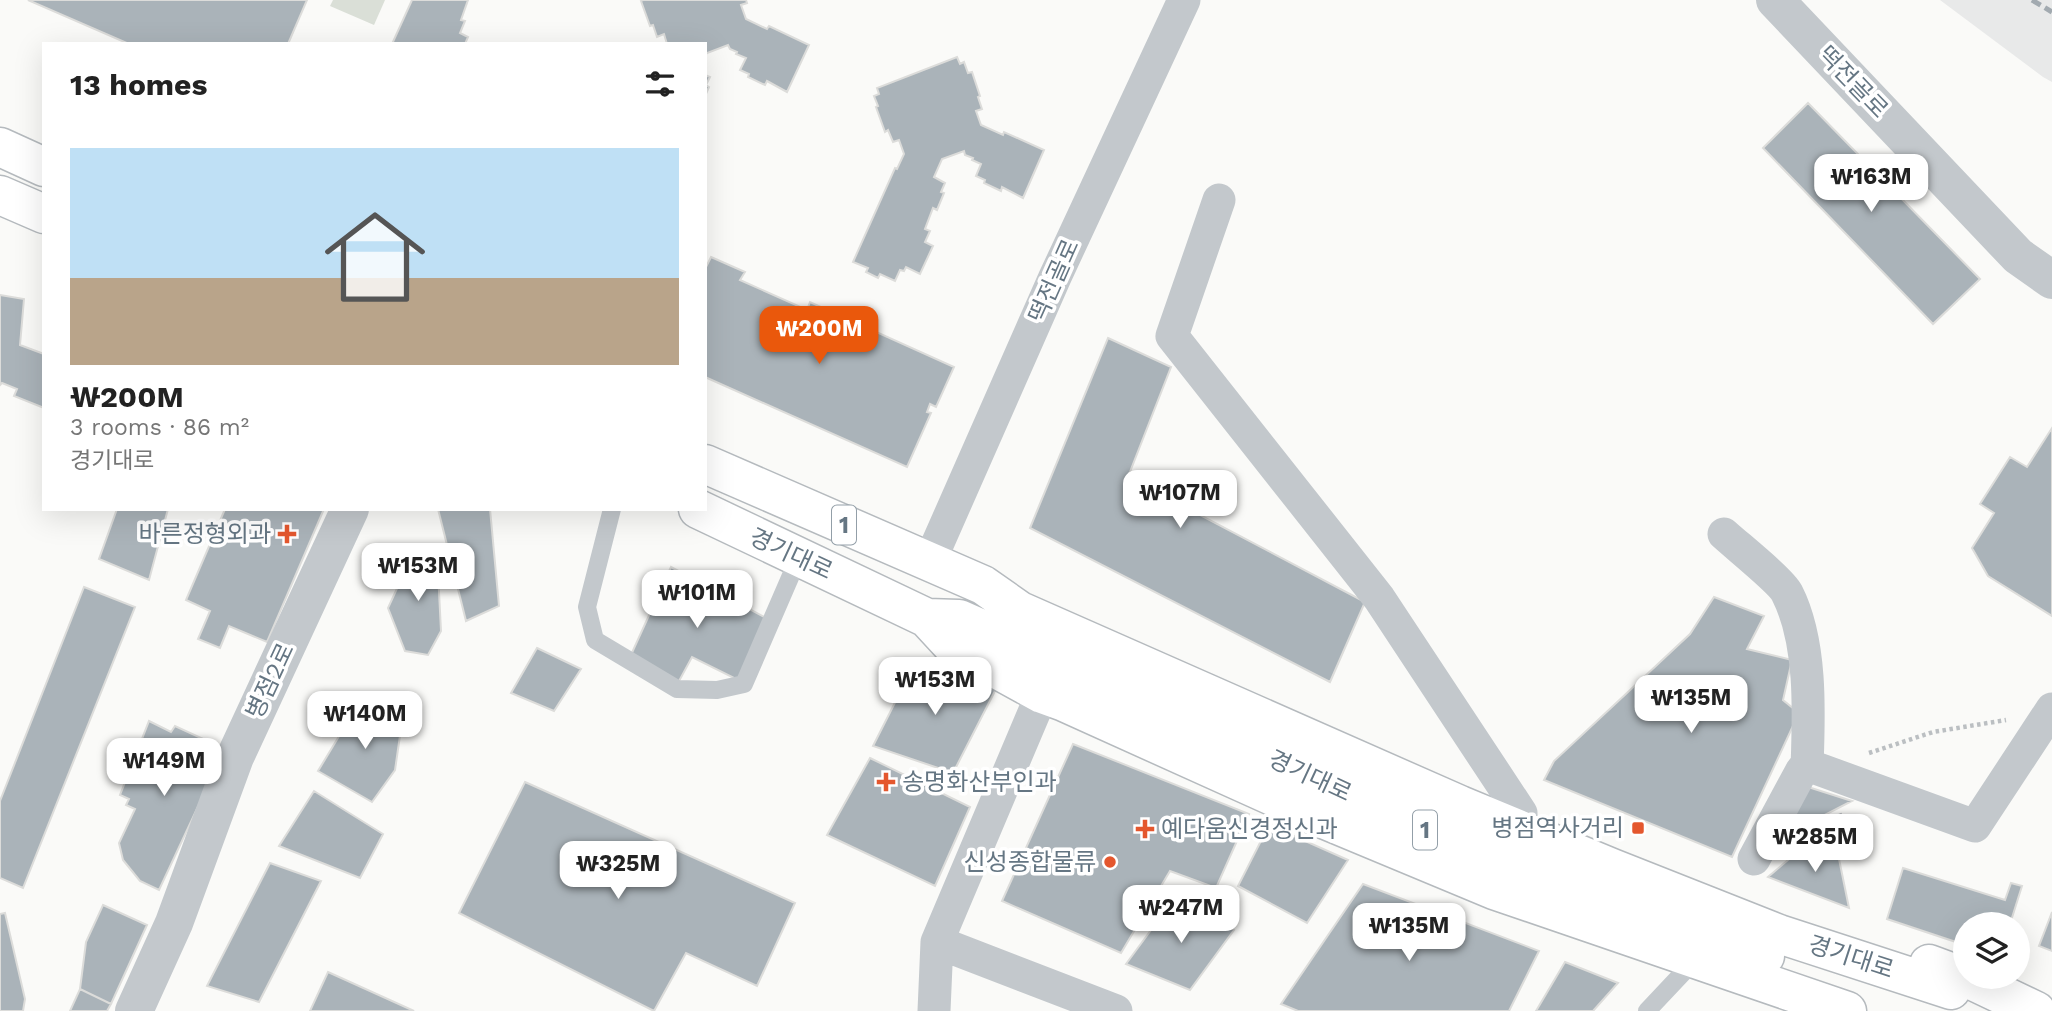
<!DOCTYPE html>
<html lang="en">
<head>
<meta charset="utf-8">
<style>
	:root { --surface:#fff; --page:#f6f6f6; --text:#222; --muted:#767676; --accent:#ea580c }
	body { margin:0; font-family:"Work Sans","Noto Sans KR",sans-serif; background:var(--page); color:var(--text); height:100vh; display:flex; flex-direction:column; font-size:26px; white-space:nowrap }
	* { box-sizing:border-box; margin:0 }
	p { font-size:23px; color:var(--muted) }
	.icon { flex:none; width:38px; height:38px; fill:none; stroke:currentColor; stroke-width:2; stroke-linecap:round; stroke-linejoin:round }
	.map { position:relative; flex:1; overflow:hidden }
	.panel { position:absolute; left:42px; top:42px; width:665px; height:469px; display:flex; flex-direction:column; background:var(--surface); border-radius:0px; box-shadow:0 7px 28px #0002 }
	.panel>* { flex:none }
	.controls { position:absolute; left:1953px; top:912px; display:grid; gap:14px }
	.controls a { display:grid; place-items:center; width:77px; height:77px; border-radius:50%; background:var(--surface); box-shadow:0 7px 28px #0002; font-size:35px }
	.price { position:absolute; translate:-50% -60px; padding:0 16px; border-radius:14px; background:#fff; color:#222; font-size:23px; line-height:46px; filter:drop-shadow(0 2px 4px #0008) }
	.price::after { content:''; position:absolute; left:50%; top:42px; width:21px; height:16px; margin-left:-10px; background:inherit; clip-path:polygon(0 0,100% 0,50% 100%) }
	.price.selected { background:var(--accent); color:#fff }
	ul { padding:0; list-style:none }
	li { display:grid; align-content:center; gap:14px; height:371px; padding:0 28px }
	li span { display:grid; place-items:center; height:217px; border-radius:0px; color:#555 }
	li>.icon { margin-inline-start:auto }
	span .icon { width:126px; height:126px; fill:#fffc; stroke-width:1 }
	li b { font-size:30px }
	h2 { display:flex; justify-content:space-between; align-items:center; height:84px; padding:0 28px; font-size:30px }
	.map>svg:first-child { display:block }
	.built { fill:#e8e9e9 }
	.green { fill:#dadfd7 }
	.building { fill:#aab3b9; stroke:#dcdcda; stroke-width:2 }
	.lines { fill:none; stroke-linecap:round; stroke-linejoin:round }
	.primary-casing { stroke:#b5babe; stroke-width:41 }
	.path { stroke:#bbbfc2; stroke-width:4.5; stroke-dasharray:3.5 3.5; stroke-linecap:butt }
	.service { stroke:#c3c8cc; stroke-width:18 }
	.minor { stroke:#c3c8cc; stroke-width:33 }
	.tertiary { stroke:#c3c8cc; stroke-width:38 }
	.primary { stroke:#fff; stroke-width:38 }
	.rail { stroke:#a2aab0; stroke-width:5; stroke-dasharray:10 5; stroke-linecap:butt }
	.poi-dot { fill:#e4572e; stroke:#fff; stroke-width:2.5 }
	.labels { text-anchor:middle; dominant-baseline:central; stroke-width:7; stroke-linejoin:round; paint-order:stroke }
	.shield { fill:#fff; stroke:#939fa8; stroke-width:2 }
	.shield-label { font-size:23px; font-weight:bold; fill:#657683 }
	.street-label { font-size:24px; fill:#657683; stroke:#fff }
	.poi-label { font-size:24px; fill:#657683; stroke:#fff; text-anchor:end }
</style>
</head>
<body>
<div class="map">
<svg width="2052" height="1011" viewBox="0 0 2052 1011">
	<rect width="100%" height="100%" fill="#fafaf8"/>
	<path class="built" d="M1940 0H2052V82L2043 77Z"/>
	<path class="green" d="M333 0H385L374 25 330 6Z"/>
	<path class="building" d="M28 0H307L288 44H129Z
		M412 0H468L461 20 465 21 460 33 468 37 465 44H392Z
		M643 0H746L747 3 741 5 746 19 767 29 769 26 809 45 787 92 767 81 765 85 748 77 749 74 740 70 746 58 736 54 737 52 730 49 728 45 707 53 705 56V44H667L664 34 657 37 653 25 650 26 641 1Z
		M957 57 960 64 964 62 968 73 972 72 980 96 978 97 982 109 976 111 981 125 1003 135 1004 132 1044 150 1023 198 1002 187 1001 191 984 183 985 180 976 176 981 164 972 160 973 158 965 155 964 151 942 159 934 177 945 183 941 192 944 193 937 210 933 208 925 229 930 231 925 242 933 246 920 274 906 267 904 271 900 270 895 281 880 274 878 278 866 272 868 268 853 262 895 168 897 169 904 154 899 140 893 142 888 130 885 132 876 107 878 106 874 96 879 94 877 88Z
		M705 75 710 77 706 85 709 87 705 96Z
		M1808 103 1980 279 1933 324 1763 148Z
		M711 257 745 272 740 280 807 310 810 302 954 367 936 407 930 404 927 412 931 413 907 467 705 377V269Z
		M0 295 24 299 20 345 44 354V408L14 396 17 389 2 383 0 385Z
		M1108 338 1171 367 1128 477 1365 602 1330 682 1030 528Z
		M2052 428V616L1988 576 1972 548 1994 513 1980 504 2010 457 2027 467Z
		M117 509H168L149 580 99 559Z
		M225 509H324L267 642 229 626 220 648 198 639 210 611 186 600Z
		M438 509H490L499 606 466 621Z
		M416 547 437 552 441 631 428 655 405 651 388 608Z
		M671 567 768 619 740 681 692 657 678 683 630 657Z
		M84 587 135 607 23 888 0 878V801Z
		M1714 597 1764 616 1747 649 1792 660 1783 700 1799 713 1732 857 1544 780 1554 761 1690 634Z
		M537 648 581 669 554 711 511 693Z
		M917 659 996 689 953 773 873 746Z
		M362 698 402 722 395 770 372 802 318 771Z
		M149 721 171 732 175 726 225 749 159 890 140 881 123 860 119 843 135 809 126 805 129 799 120 795Z
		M1073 744 1249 814 1216 888 1170 871 1121 953 1002 901Z
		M870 758 970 807 935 886 827 835Z
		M525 782 795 903 757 986 686 953 654 1011 459 913Z
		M1805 786 1852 801 1786 835 1780 826Z
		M314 791 383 834 360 878 279 846Z
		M1269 825 1348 860 1307 923 1238 886Z
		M1809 842 1838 854 1849 908 1768 877Z
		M270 863 321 881 259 1002 207 986Z
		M1903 868 2005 900 2011 883 2022 886 2010 924H1965V945L1887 919Z
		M1363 884 1539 951 1509 1011H1298L1281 1004Z
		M1176 896 1234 930 1190 990 1126 964Z
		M103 905 147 925 111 1004 80 989 86 942Z
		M2052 912V951L2039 946Z
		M5 913 25 999 23 1011H0V914Z
		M1565 962 1618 983 1593 1011H1536Z
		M328 972 414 1011H310Z
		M80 989 111 1004 107 1011H70Z"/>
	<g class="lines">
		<defs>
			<path id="primary" d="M0 147 44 167
				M0 195 44 214
				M705 464 983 585 1020 611 1460 805 1612 868 1779 934 1951 990
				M698 509 927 618 959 619 1229 738 1444 839 1765 956
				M927 618 951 644 1042 694 1064 702 1321 818 1494 890 1847 1011
				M1929 964 1967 978 2036 1011"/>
		</defs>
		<use href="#primary" class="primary-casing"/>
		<path class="path" d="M1869 753 1933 732 2006 720
			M1807 830 1844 814"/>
		<path class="service" d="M612 509 587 607 595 640 677 689 717 690 744 684 792 573 808 562
			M1647 1011 1695 960"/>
		<path class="minor" d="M1219 200 1172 336 1379 598 1521 813
			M1724 534C1737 546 1781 581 1787 593 1812 642 1809 713 1807 768
			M929 563 1055 277 1184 0
			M1754 859 1802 770 1810 766 1975 826 2052 709
			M937 942 1116 1011
			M934 1011 937 942 1042 694"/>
		<path class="tertiary" d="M1775 0 2018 256 2052 280
			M134 1011 174 923 235 757 350 509"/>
		<use href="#primary" class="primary"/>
		<path class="rail" d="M2032 0 2052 12"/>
	</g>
	<g class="poi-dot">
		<path d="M283.5 523.5h7v7h7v7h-7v7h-7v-7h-7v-7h7z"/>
		<path d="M882.5 771.5h7v7h7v7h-7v7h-7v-7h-7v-7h7z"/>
		<rect x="1631" y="821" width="14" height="14" rx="3.5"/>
		<path d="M1141.5 818.5h7v7h7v7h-7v7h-7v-7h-7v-7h7z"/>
		<circle cx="1110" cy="862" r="7"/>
	</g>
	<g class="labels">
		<g class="shield">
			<rect x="832" y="505.5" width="24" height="39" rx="5"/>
			<rect x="1413" y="810.5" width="24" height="39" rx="5"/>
		</g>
		<g class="shield-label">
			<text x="844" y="525">1</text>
			<text x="1425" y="830">1</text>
		</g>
		<g class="street-label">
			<text transform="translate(1853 82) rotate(46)">떡전골로</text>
			<text transform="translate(1054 281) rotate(-66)">떡전골로</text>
			<text transform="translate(791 554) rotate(25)">경기대로</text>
			<text transform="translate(270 681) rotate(-65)">병점2로</text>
			<text transform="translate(1310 776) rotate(25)">경기대로</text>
			<text transform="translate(1851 957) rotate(18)">경기대로</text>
		</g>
		<g class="poi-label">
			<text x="271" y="534">바른정형외과</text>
			<text x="902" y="782" text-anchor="start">송명화산부인과</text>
			<text x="1624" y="828">병점역사거리</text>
			<text x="1161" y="829" text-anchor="start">예다움신경정신과</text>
			<text x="1096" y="862">신성종합물류</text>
		</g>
	</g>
</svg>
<div class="controls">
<a><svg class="icon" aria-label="layers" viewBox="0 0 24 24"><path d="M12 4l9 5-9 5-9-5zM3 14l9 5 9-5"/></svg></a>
</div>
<b class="price" style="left:1871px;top:214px">₩163M</b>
<b class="price selected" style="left:819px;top:366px">₩200M</b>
<b class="price" style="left:1180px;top:530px">₩107M</b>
<b class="price" style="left:418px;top:603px">₩153M</b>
<b class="price" style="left:697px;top:630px">₩101M</b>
<b class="price" style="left:935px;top:717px">₩153M</b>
<b class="price" style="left:1691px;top:735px">₩135M</b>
<b class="price" style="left:365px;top:751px">₩140M</b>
<b class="price" style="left:164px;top:798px">₩149M</b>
<b class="price" style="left:1815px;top:874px">₩285M</b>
<b class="price" style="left:618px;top:901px">₩325M</b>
<b class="price" style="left:1181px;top:945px">₩247M</b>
<b class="price" style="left:1409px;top:963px">₩135M</b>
<section class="panel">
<h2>13 homes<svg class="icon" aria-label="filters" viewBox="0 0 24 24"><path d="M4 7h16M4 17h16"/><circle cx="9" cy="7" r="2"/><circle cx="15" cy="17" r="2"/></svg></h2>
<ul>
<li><span style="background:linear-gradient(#bfe0f5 60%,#b9a48a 0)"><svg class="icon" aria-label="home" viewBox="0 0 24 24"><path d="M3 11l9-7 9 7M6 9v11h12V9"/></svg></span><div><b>₩200M</b><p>3 rooms · 86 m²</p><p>경기대로</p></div></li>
</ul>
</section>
</div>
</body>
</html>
